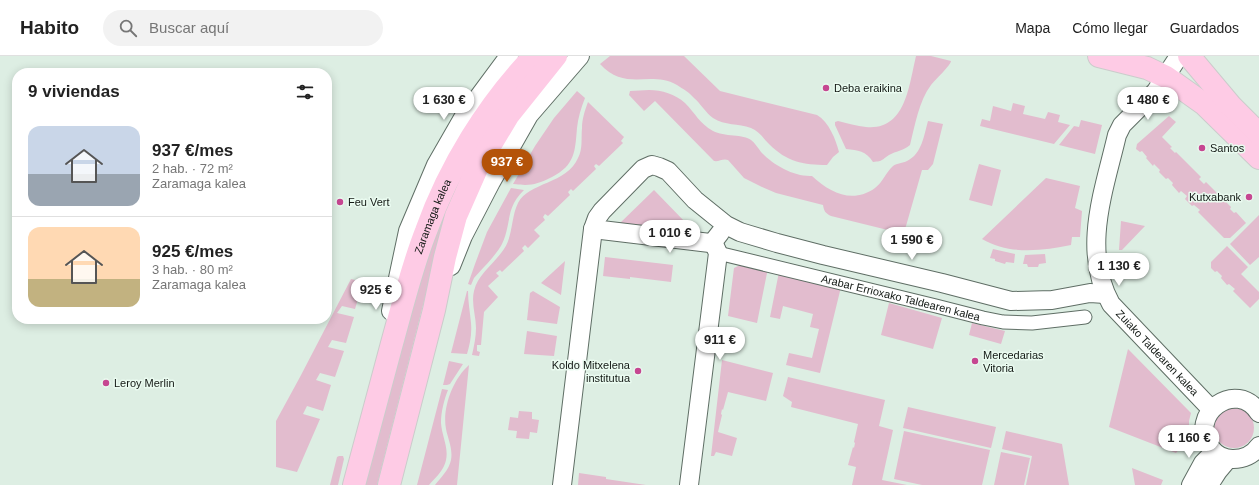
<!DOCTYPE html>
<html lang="es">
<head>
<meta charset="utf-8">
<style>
	:root { --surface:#fff; --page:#f2f2f2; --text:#222; --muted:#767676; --line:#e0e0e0; --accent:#b45309 }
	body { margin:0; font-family:Helvetica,sans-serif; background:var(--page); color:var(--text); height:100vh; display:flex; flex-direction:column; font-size:15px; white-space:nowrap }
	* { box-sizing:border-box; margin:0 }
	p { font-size:13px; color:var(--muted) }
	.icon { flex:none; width:22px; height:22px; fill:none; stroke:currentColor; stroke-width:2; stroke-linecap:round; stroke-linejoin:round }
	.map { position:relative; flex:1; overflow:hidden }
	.panel { position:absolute; left:12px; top:12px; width:320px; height:256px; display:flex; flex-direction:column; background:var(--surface); border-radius:16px; box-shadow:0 2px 10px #0003 }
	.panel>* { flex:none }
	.price { position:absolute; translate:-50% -34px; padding:0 9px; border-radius:14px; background:#fff; color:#222; font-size:13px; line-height:26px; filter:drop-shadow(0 1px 2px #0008) }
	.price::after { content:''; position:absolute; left:50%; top:24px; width:12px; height:9px; margin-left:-6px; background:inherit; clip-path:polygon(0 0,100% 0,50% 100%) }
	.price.current { background:var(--accent); color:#fff }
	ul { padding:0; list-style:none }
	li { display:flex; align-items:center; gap:12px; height:100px; padding:0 16px }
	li+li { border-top:1px solid var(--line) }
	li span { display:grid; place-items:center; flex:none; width:112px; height:80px; border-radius:12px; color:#555 }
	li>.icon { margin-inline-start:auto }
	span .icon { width:48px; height:48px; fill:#fffc; stroke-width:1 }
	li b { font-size:17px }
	h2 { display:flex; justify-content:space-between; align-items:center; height:48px; padding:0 16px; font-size:17px }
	header { display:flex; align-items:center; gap:24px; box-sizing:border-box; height:56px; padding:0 20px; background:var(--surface); border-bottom:1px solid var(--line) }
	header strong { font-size:19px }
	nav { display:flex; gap:22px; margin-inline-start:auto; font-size:14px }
	.search { width:280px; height:36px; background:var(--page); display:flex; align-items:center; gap:10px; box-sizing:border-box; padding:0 14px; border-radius:22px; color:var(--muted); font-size:15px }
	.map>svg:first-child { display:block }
	.green { fill:#e2bcce }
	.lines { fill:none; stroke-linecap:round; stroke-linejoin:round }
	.pedestrian-casing { stroke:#5f6e65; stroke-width:15 }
	.minor-casing { stroke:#5f6e65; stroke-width:20 }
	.primary-casing { stroke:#cbcccb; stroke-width:24 }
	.pedestrian { stroke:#fff; stroke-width:13 }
	.minor { stroke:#fff; stroke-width:18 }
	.primary { stroke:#fecbe5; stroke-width:22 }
	.poi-dot { fill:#c64691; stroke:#eafbf0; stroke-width:1.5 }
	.labels { text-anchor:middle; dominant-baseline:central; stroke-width:3; stroke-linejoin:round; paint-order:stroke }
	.poi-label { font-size:11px; fill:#121814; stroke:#eafbf0; text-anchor:start }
	.street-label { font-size:11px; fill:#121814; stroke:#eafbf0 }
</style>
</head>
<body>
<header>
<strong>Habito</strong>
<div class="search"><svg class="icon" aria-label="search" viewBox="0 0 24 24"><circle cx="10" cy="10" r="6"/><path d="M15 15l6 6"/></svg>Buscar aquí</div>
<nav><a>Mapa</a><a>Cómo llegar</a><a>Guardados</a></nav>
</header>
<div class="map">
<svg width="1259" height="429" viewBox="0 0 1259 429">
	<rect width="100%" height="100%" fill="#ddeee3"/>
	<path class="green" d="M610 0H684L720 35 817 59C829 66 836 84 839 96L833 101 827 109C803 109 787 106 769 88 763 82 759 75 751 72 738 67 725 70 713 62 705 56 701 48 694 42 689 36 683 33 677 29 650 14 625 36 600 8Z
		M916 0H931L951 5C951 9 935 24 931 29 919 45 915 69 910 89 903 95 896 95 889 99 881 104 884 105 873 106 866 95 858 94 846 93L835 69V66L838 65C847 67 857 70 866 71 906 75 909 29 916 0Z
		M649 34C662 34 675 38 685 47 696 58 699 67 713 75 724 81 744 78 751 84 755 87 758 92 761 96 773 109 794 121 812 120 830 137 853 148 875 132 883 126 886 116 893 110 897 107 903 107 907 105 922 98 924 79 928 65L943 68 933 108 928 114H922L906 170 903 176 900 177 831 160C825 157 824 155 823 149L776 137 762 131 744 122 728 104C723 102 719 106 714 105L655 45 644 55 629 39 630 35Z
		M577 35 585 42C581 52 578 62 577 72 575 96 575 109 552 121 536 129 530 130 513 128L535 90 554 62Z
		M588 46 624 81 621 85 623 87 599 110 596 108 594 110 596 113 573 135 571 133 568 136 570 139 548 160 545 158 543 161 545 164 534 174 540 180 528 192 525 189 522 192 524 195 502 216 500 214 496 217 499 220 488 230 498 241 484 256 481 289H477V295L480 296 479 300 472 299C474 290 476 281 476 272 476 260 471 247 474 235 478 218 494 208 504 193 513 180 511 161 518 147 529 126 567 128 578 102 583 93 581 82 582 72 582 63 585 54 588 46Z
		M1013 47 1025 50 1023 58 1045 63 1048 56 1060 59 1058 66 1070 69 1054 88 980 70 982 63 990 65 993 50 1011 55Z
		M1169 60 1176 66 1162 81 1172 91 1170 92 1175 97 1176 96 1201 121 1199 123 1204 128 1206 126 1231 151 1230 153 1234 157 1236 156 1246 167 1230 182H1224L1198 156 1200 154 1194 149 1192 150 1185 143 1187 140 1181 135 1179 137 1172 129 1173 127 1168 122 1166 123 1159 116 1160 114 1154 108 1153 110 1146 102 1147 101 1142 95 1140 96 1136 93 1137 88Z
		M1081 64 1102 69 1095 98 1059 89 1074 70 1079 71Z
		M465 107 433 210 377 429H364L421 208Z
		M979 108 1001 114 992 150 969 144Z
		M1046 122 1080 130 1075 152 1082 155 1080 181H1072L1071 189C1042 195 1009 199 982 183Z
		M511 132 524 134C505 152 512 167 502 188 497 198 482 213 474 222L471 229 468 228 475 208 487 176Z
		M654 134 687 168 700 178 618 169Z
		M1259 159V201L1250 209 1230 188Z
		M1121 165 1145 170 1122 194H1119Z
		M1227 190 1248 211 1241 218 1259 236V243L1250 252 1233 235 1235 233 1229 228 1227 229 1221 222 1222 220 1217 215 1215 216 1211 212V206Z
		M993 193 1015 198 1014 207 1006 206 1005 208 995 205V203L990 202Z
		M1045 198 1046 207 1039 208 1038 211H1028L1027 208H1023L1025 199Z
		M605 201 673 209 671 226 630 221V223L603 220Z
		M565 205 561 239 541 227Z
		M744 207 768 212 757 267 728 260 734 212Z
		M779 216 841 231 820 317 786 309 789 297 812 302 819 273 810 271 813 258 783 250 780 263 770 261Z
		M351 223 363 226 355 253 342 250 337 257 354 261 346 287 332 284 328 291 344 295 335 321 320 317 316 324 331 329 323 355 307 350 303 358 320 363 297 416 276 411V365L300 321Z
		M467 235H468C468 246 470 256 471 267 472 278 470 288 467 298L451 297Z
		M533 235 560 251 557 268 527 264 530 237Z
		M889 247 942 262 933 293 881 279Z
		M972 267 1005 275 1001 288 969 279Z
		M527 275 557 280 554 300 524 298Z
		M1128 293 1191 357 1189 365V382L1176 397 1109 371Z
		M722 304 773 317 766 345 728 336 723 354 722 353 721 358 722 359 718 376 737 382 732 400 716 396 714 400H711Z
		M449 305 463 308 450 328 447 329H443Z
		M469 309 457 429H435C441 421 449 414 451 404 453 393 448 383 446 373 442 352 453 323 469 309Z
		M788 321 885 344 879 370 893 374 882 424 907 429H852L856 411 848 409 853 391 854 392 855 387 854 386 858 368 791 351 792 346 783 340Z
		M442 333 448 334C444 344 441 356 441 367 442 382 451 395 444 410 441 417 434 423 429 429H417Z
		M908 351 996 371 991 392 903 372Z
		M1214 372a20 20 0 1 1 40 0a20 20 0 1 1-40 0Z
		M519 355 532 356V363L539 364 537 377 530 376 529 383 516 382 517 375 508 374 510 361 518 362Z
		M904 375 990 394 982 429H922L894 423Z
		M1006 375 1062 388 1069 429H1026L1032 400 1002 393Z
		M1001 396 1030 402 1024 429H994Z
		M339 400H343L344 403 338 429H330L337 401Z
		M1132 412 1163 424 1161 429H1135Z
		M579 417 606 421V423L646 429H578Z"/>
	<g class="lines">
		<defs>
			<g id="pedestrian">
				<path id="s1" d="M718 197 936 250 983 262 1003 266 1032 267 1085 261"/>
			</g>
			<g id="minor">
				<path id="s2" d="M1179 0 1156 35 1122 69 1117 79C1104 135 1081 194 1111 248L1211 353"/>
				<path d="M593 173 710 187 713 186 720 177"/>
				<path d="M451 210 463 180 491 126 529 59 580 0"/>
				<path d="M391 255 408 175 436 109 463 62 509 0"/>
				<path d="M1259 357C1237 322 1186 358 1211 392 1216 399 1224 403 1233 403 1243 403 1253 399 1259 390"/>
				<path d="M562 429 593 173 597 162 602 155 643 113 652 109 659 111 668 115 695 144 726 169 740 176 777 187 823 199 942 227 1011 245 1052 244 1090 237 1105 238"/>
				<path d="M689 429 718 197 713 186"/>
				<path d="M1191 429 1203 407 1214 396"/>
				<path d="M1209 429 1218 415 1228 403"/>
			</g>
			<g id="primary">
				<path d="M1099 0 1147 12 1166 21 1204 48 1259 102"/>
				<path d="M1189 0 1231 50 1259 78"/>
				<path id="s3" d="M354 429C366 383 379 337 391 291 402 252 411 213 426 175 449 111 487 49 534 0"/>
				<path d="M389 429 434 254 445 201 456 160 478 110 508 60 556 0"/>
			</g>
		</defs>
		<use href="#pedestrian" class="pedestrian-casing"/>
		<use href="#minor" class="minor-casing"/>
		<use href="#primary" class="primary-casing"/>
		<use href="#pedestrian" class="pedestrian"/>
		<use href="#minor" class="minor"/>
		<use href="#primary" class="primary"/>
	</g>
	<g class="poi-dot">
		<circle cx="826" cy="32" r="4"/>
		<circle cx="1202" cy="92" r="4"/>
		<circle cx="1249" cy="141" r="4"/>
		<circle cx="340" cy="146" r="4"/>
		<circle cx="975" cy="305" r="4"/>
		<circle cx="638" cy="315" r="4"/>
		<circle cx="106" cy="327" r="4"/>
	</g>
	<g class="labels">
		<g class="poi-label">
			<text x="834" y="32">Deba eraikina</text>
			<text x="1210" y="92">Santos</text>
			<text x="1241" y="141" text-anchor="end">Kutxabank</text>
			<text x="348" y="146">Feu Vert</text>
			<text x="983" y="299">Mercedarias<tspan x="983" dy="13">Vitoria</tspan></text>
			<text x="630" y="309" text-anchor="end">Koldo Mitxelena<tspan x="630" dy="13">institutua</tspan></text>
			<text x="114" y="327">Leroy Merlin</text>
		</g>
		<g class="street-label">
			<text stroke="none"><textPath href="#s3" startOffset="280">Zaramaga kalea</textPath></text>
			<text stroke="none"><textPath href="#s1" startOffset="188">Arabar Errioxako Taldearen kalea</textPath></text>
			<text stroke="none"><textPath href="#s2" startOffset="342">Zuiako Taldearen kalea</textPath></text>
		</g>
	</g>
</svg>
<b class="price" style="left:444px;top:65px">1 630 €</b>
<b class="price" style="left:1148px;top:65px">1 480 €</b>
<b class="price current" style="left:507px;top:127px">937 €</b>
<b class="price" style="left:670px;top:198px">1 010 €</b>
<b class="price" style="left:912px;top:205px">1 590 €</b>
<b class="price" style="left:1119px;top:231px">1 130 €</b>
<b class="price" style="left:376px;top:255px">925 €</b>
<b class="price" style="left:720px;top:305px">911 €</b>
<b class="price" style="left:1189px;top:403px">1 160 €</b>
<section class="panel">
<h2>9 viviendas<svg class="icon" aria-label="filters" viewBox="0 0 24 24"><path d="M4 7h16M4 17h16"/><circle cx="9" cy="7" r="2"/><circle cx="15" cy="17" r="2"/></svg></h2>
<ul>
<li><span style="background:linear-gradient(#c9d6e8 60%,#9aa5b1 0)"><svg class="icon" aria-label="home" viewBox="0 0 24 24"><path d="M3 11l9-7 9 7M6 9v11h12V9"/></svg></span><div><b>937 €/mes</b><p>2 hab. · 72 m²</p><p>Zaramaga kalea</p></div></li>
<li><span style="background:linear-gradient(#ffd9b3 65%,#c2b280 0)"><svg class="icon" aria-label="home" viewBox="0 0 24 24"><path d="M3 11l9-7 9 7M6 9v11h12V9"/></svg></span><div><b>925 €/mes</b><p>3 hab. · 80 m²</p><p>Zaramaga kalea</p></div></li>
</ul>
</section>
</div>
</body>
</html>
